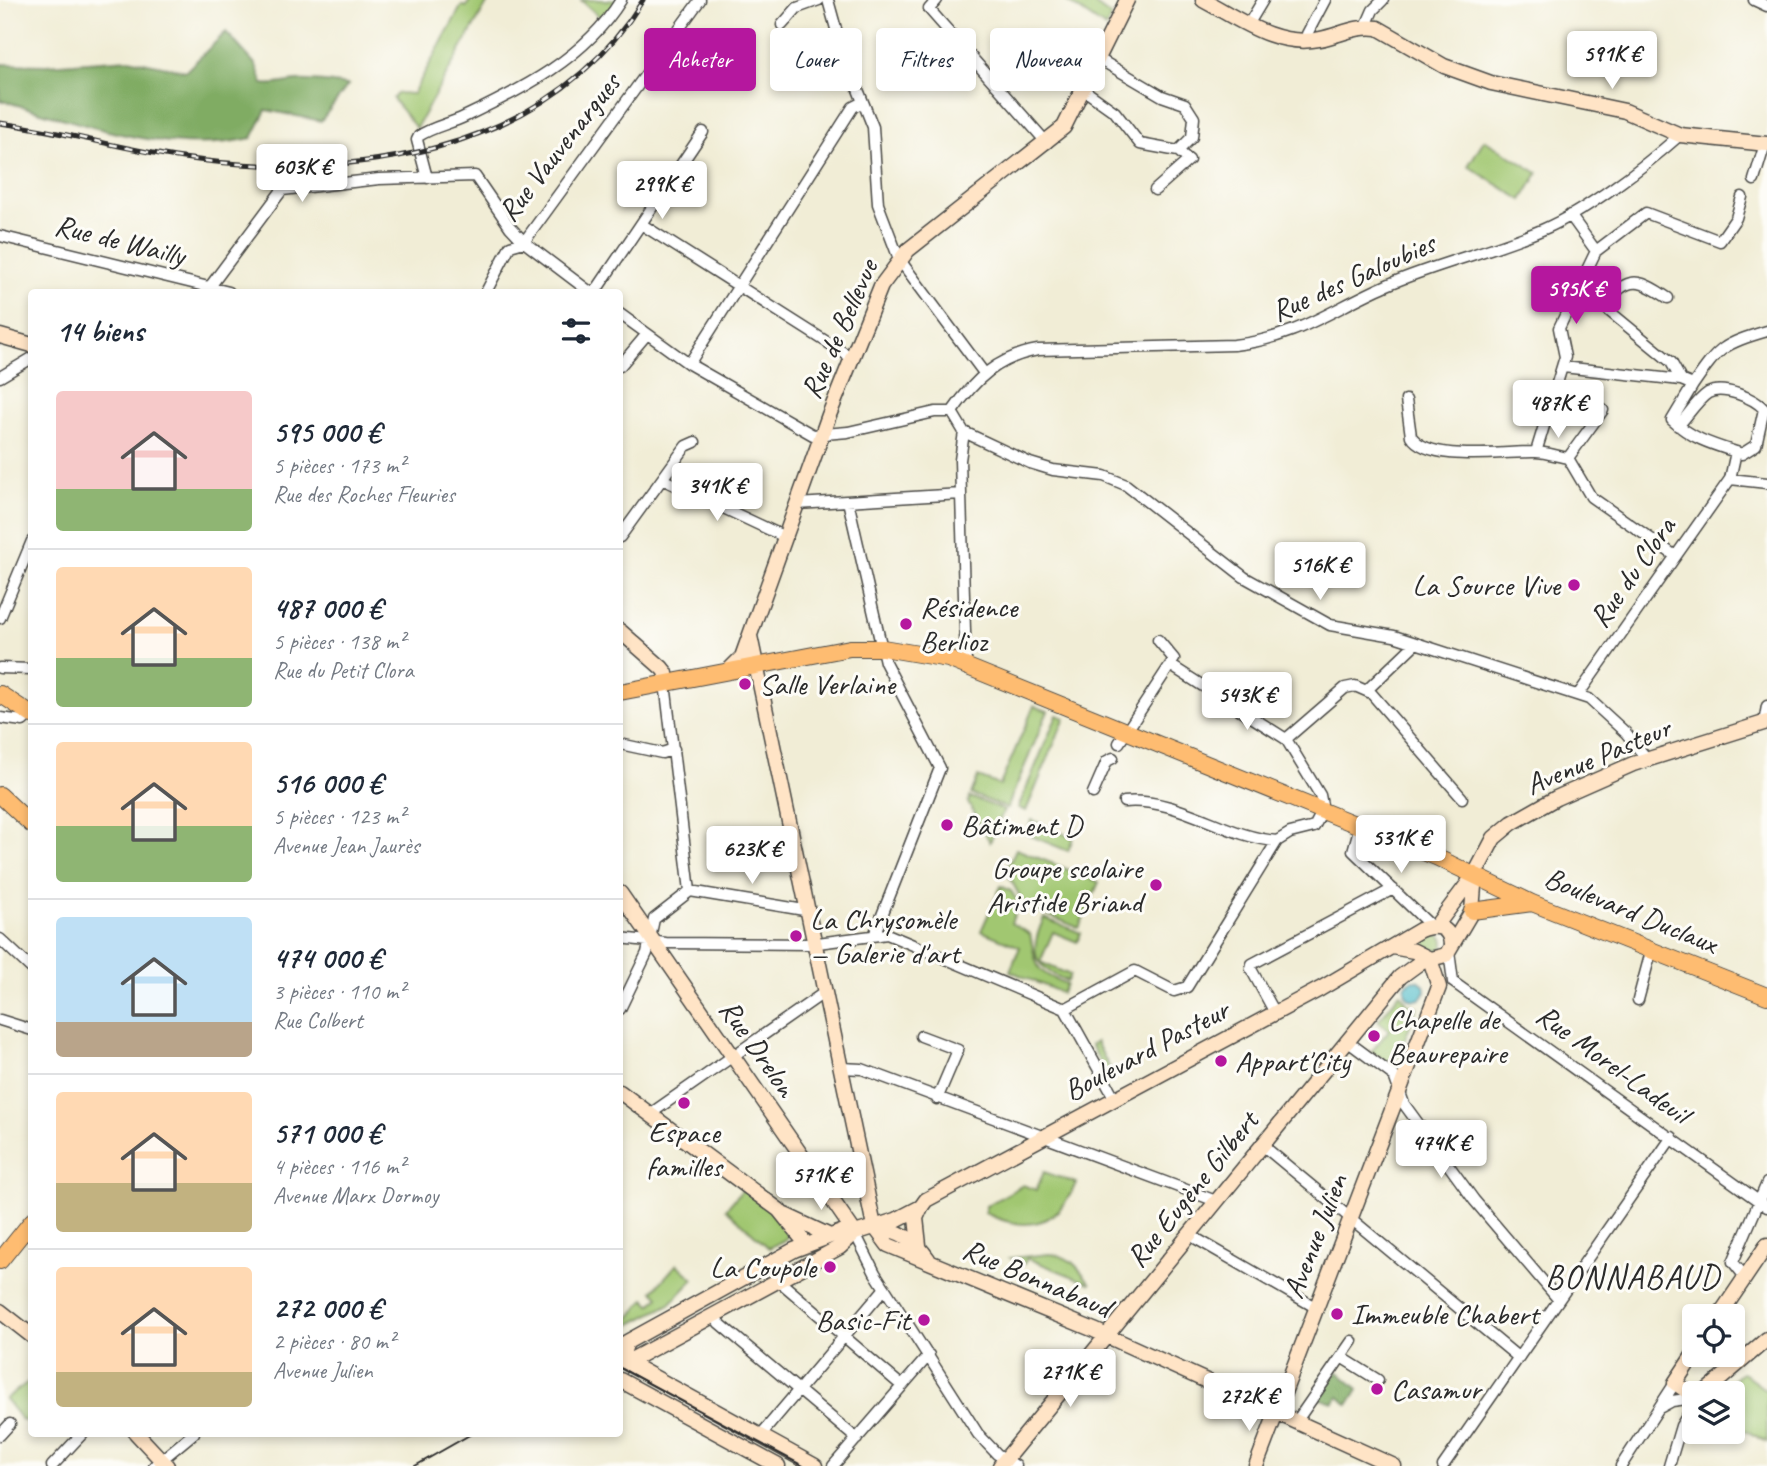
<!DOCTYPE html>
<html lang="fr">
<head>
<meta charset="utf-8">
<style>
	:root { --surface:#fff; --page:#f6f6f7; --text:#1f2937; --muted:#747a83; --line:#e0e1e3; --accent:#b5179e }
	body { margin:0; font-family:Caveat,sans-serif; background:var(--page); color:var(--text); height:100vh; display:flex; flex-direction:column; font-size:26px; white-space:nowrap }
	* { box-sizing:border-box; margin:0 }
	p { font-size:23px; color:var(--muted) }
	.icon { flex:none; width:38px; height:38px; fill:none; stroke:currentColor; stroke-width:2; stroke-linecap:round; stroke-linejoin:round }
	.map { position:relative; flex:1; overflow:hidden }
	.side { position:absolute; left:28px; top:289px; width:595px; height:1148px; display:flex; flex-direction:column; background:var(--surface); border-radius:7px; box-shadow:0 4px 10px #0003 }
	.side>* { flex:none }
	.top-card { position:absolute; left:644px; top:28px; width:665px; height:63px; display:flex; gap:14px }
	.buttons { position:absolute; left:1682px; top:1304px; display:grid; gap:14px }
	.buttons a { display:grid; place-items:center; width:63px; height:63px; border-radius:7px; background:var(--surface); box-shadow:0 4px 10px #0003; font-size:35px }
	.price { position:absolute; translate:-50% -60px; padding:0 16px; border-radius:7px; background:#fff; color:#222; font-size:23px; line-height:46px; filter:drop-shadow(0 2px 4px #0008) }
	.price::after { content:''; position:absolute; left:50%; top:42px; width:21px; height:16px; margin-left:-10px; background:inherit; clip-path:polygon(0 0,100% 0,50% 100%) }
	.price.active { background:var(--accent); color:#fff }
	ul { padding:0; list-style:none }
	li { display:flex; align-items:center; gap:21px; height:175px; padding:0 28px }
	li+li { border-top:2px solid var(--line) }
	li span { display:grid; place-items:center; flex:none; width:196px; height:140px; border-radius:7px; color:#555 }
	li>.icon { margin-inline-start:auto }
	span .icon { width:84px; height:84px; fill:#fffc; stroke-width:1 }
	li b { font-size:30px }
	h2 { display:flex; justify-content:space-between; align-items:center; height:84px; padding:0 28px; font-size:30px }
	.pill { padding:0 24px; border-radius:7px; background:var(--surface); box-shadow:0 4px 10px #0003; font-size:24px; line-height:63px }
	.pill.active { background:var(--accent); color:#fff }
	.map>svg:first-child { display:block }
	.green { fill:#a1c771; stroke:#66794e; stroke-width:2 }
	.forest { fill:#80ac63; stroke:#566c47; stroke-width:2 }
	.water { fill:#4fbcc9; stroke:#3d747a; stroke-width:2 }
	.lines { fill:none; stroke-linecap:round; stroke-linejoin:round }
	.street-casing { stroke:#494845; stroke-width:13 }
	.secondary-casing { stroke:#494845; stroke-width:17 }
	.primary-casing { stroke:#494845; stroke-width:18 }
	.street { stroke:#fff; stroke-width:10 }
	.secondary { stroke:#ffe4c6; stroke-width:14 }
	.primary { stroke:#febc71; stroke-width:16 }
	.tram { stroke:#2b2b2b; stroke-width:2 }
	.rail-casing { stroke:#2b2b2b; stroke-width:5 }
	.rail { stroke:#fdfcf7; stroke-width:2.5; stroke-dasharray:8; stroke-linecap:butt }
	.poi-dot { fill:#b5179e; stroke:#fdfcf7; stroke-width:2.5 }
	.labels { text-anchor:middle; dominant-baseline:central; stroke-width:6; stroke-linejoin:round; paint-order:stroke }
	.street-label { font-size:30px; fill:#2b2b2b; stroke:#fdfcf7 }
	.poi-label { font-size:30px; fill:#2b2b2b; stroke:#fdfcf7; text-anchor:start }
	.quarter-label { font-size:33px; letter-spacing:2px; fill:#2b2b2b; stroke:#fdfcf7 }
</style>
</head>
<body>
<div class="map">
<svg width="1767" height="1466" viewBox="0 0 1767 1466">
	<rect width="100%" height="100%" fill="#fdfcf7"/>
	<filter id="ink" filterUnits="userSpaceOnUse"><feTurbulence type="fractalNoise" baseFrequency=".0143" numOctaves="2"/><feDisplacementMap in="SourceGraphic" scale="14" xChannelSelector="R" yChannelSelector="G"/><feConvolveMatrix kernelMatrix="1 2 1 2 8 2 1 2 1" color-interpolation-filters="sRGB"/></filter>
	<filter id="wash" filterUnits="userSpaceOnUse"><feTurbulence type="fractalNoise" baseFrequency=".00686" numOctaves="4" result="noise"/><feDisplacementMap in="SourceGraphic" scale="28" xChannelSelector="R" yChannelSelector="G"/><feGaussianBlur stdDeviation="1.57" result="paint"/><feColorMatrix in="noise" values="0 0 0 0 0 0 0 0 0 0 0 0 0 0 0 0 0 1.4 0 .05"/><feComposite in="paint" operator="in"/></filter>
	<g filter="url(#wash)">
		<rect width="100%" height="100%" fill="#f1edd6"/>
		<path class="green" d="M470 0H489L416 128 393 99 397 93 413 94 462 5 466 7Z
			M581 0H618L604 21Z
			M1065 0H1089L1111 16 1106 28Z
			M1484 140 1538 173 1522 200 1468 166Z
			M1034 706 1048 711 1007 808 971 794 978 777 1000 785Z
			M1057 715 1065 718 1026 811 1018 808Z
			M970 797 1004 810 990 842 968 803Z
			M1032 820 1073 838 1068 851 1026 834Z
			M1016 849 1099 882 1079 928 1025 906 1006 871Z
			M1001 886 1011 891 1019 903 1011 923 1030 934C1037 966 1033 971 1066 984L1062 993 1010 971 1020 947 981 931Z
			M1044 918 1081 933 1077 942 1053 932 1040 962 1070 975 1067 981C1033 967 1028 952 1044 918Z
			M1424 943a10 10 0 1 1 20 0a10 10 0 1 1-20 0Z
			M1400 993 1408 1004 1417 1007 1397 1060 1389 1064 1371 1052 1389 1030 1378 1021Z
			M1096 1042 1115 1078 1110 1081 1091 1045Z
			M1044 1172 1076 1183C1057 1227 1026 1233 985 1213L986 1206 1023 1185 1036 1190Z
			M743 1189 771 1210 788 1232 786 1239 769 1248 726 1209Z
			M1049 1254C1071 1255 1078 1268 1091 1284L1027 1258 1025 1264 1011 1258Z
			M677 1264 694 1279 670 1304 620 1330 645 1299 651 1305 659 1297 653 1291Z
			M1742 1372 1767 1391V1442L1733 1424 1732 1393H1718Z
			M31 1380V1424L21 1419 5 1399Z"/>
		<path class="forest" d="M226 32 256 65 263 84C276 86 284 82 297 81 314 80 331 83 348 85L321 121 266 110 252 138C166 157 82 123 0 100V64L46 65 129 59 186 71Z
			M1337 1371 1358 1389 1348 1405 1339 1397 1333 1403 1318 1398Z"/>
		<path class="water" d="M1405 990a10 10 0 1 1 20 0a10 10 0 1 1-20 0Z"/>
	</g>
	<g filter="url(#ink)">
		<g class="lines">
			<defs>
				<path id="street" d="M828 0 841 47 873 127 878 204 899 259 984 373
					M937 0 929 9 1047 143
					M1754 0 1767 6
					M782 25 797 8 819 0
					M1248 25 1263 0
					M1366 26 1373 10 1383 0
					M1307 40V34L1325 0
					M1084 90 1115 112 1140 144 1178 151 1192 137 1194 118 1185 104 1162 96 1099 59
					M427 178 417 140 419 136C432 127 449 124 464 117 523 89 585 58 621 0
					M1754 180 1765 144
					M1155 190 1189 160 1178 151
					M641 224 852 358
					M0 236 229 292
					M1596 251 1646 213 1720 241 1736 218 1742 197
					M206 292 282 190 379 179 475 176 510 227 524 242 590 292
					M486 292 510 246 524 242 700 0
					M595 292 703 132
					M1668 298C1660 293 1652 287 1643 284 1626 278 1609 294 1609 311L1671 362 1681 380
					M620 314 689 364 813 435 848 432 935 412H952L964 432 1030 463 1053 470 1104 476 1126 485 1244 577 1330 625 1394 636 1589 699 1626 733 1647 759
					M689 364 853 107 863 102
					M620 366 647 334
					M1563 367 1681 380 1693 385C1719 347 1723 344 1767 331
					M0 377 32 358
					M1406 400 1411 436C1429 464 1506 451 1535 452 1545 452 1557 456 1568 458L1591 497 1674 555
					M952 412C975 379 998 357 1038 350L1234 345C1297 338 1332 309 1387 285 1438 263 1493 251 1544 229 1586 211 1645 166 1680 135
					M1678 426C1687 417 1697 400 1708 393 1723 385 1754 398 1764 409L1756 445 1742 454 1736 452C1711 444 1691 438 1672 420L1693 385
					M964 432 960 460 966 665
					M1536 452 1565 357 1559 328 1596 251 1570 215
					M1568 458 1603 410
					M662 479 785 537
					M1730 479 1767 483
					M848 501 885 662 940 768 875 933
					M797 504 961 494
					M620 537 686 446 695 442
					M0 618 32 541
					M0 668 32 669
					M665 683 690 891
					M1367 690 1416 643
					M1578 695 1730 479 1736 452
					M0 718 23 721 30 714
					M1764 723 1767 706
					M1286 739 1345 688 1355 686 1371 693 1462 798
					M1119 743 1174 659 1158 640
					M620 744 662 753 674 749
					M1093 793 1107 761 1113 758
					M1124 802C1179 797 1224 837 1277 841
					M1360 826 1353 851 1431 926
					M620 938 666 943 810 944 887 934 1065 1009 1114 1097
					M0 939 32 969
					M1449 951 1453 982
					M1453 982 1767 1207
					M1638 1000 1652 948
					M620 1009 647 953 654 919 690 891 810 911
					M1065 1009 1135 971 1174 991 1187 987 1277 841 1290 833 1314 827 1323 810 1320 795 1286 739 1170 665
					M1274 1011 1251 969 1252 964 1393 889
					M0 1020 32 1030
					M921 1036 958 1050 937 1099
					M1347 1041 1394 1076 1404 1104 1474 1200 1558 1299
					M841 1068 862 1069 1216 1201
					M650 1114 825 992
					M1261 1144 1519 1358
					M824 1186 862 1165
					M855 1233 875 1273 978 1434 997 1454 1016 1466
					M1188 1234 1315 1307
					M1745 1277 1733 1262 1767 1183
					M778 1280 902 1386
					M714 1314 719 1323 857 1439
					M1341 1357 1378 1380
					M1661 1407 1672 1401 1694 1398
					M1296 1422 1352 1341
					M0 1435 10 1424
					M759 1437 885 1288
					M52 1466 83 1433
					M154 1466 194 1433
					M833 1466 929 1355
					M1443 1466 1672 1137
					M1621 1466 1675 1383
					M1669 1466 1681 1426 1694 1405"/>
				<path id="secondary" d="M1203 0C1239 19 1276 48 1320 39 1340 35 1357 25 1378 28L1444 66 1491 83 1625 111 1680 135 1767 144
					M0 336 32 345
					M620 631 662 668 666 673 665 683
					M750 636 874 1226 888 1245 1094 1330 1394 1466
					M730 669 742 657 829 415 881 286 908 250 1064 127 1127 0
					M620 893 855 1233
					M1436 926 1475 874 1494 838 1512 823 1556 798 1633 764 1767 722
					M1392 947 1414 951 1430 959 1446 955 1472 911 1475 874
					M620 1092 779 1210 807 1245
					M785 1215 830 1236
					M875 1226C899 1231 914 1238 928 1259
					M919 1245 916 1218 921 1207
					M0 1311 32 1336
					M1719 1316 1767 1245
					M1694 1354 1675 1383 1694 1396
					M621 1359H633L840 1247 855 1233
					M621 1359 815 1466
					M620 1361 627 1342 794 1250 844 1231 855 1233 896 1220 921 1207 926 1200 1320 989 1420 930C1435 924 1450 925 1451 945
					M620 1380 778 1466
					M1704 1393 1767 1339
					M136 1433 167 1466
					M1000 1466 1400 977 1426 958
					M1256 1466 1439 987 1430 959"/>
				<path id="primary" d="M620 692 850 648H883L948 659 1436 857 1532 903 1767 996
					M0 694 32 715
					M0 795 32 825
					M1472 911 1532 903
					M0 1261 32 1221"/>
			</defs>
			<use href="#street" class="street-casing"/>
			<use href="#secondary" class="secondary-casing"/>
			<use href="#primary" class="primary-casing"/>
			<use href="#street" class="street"/>
			<use href="#secondary" class="secondary"/>
			<use href="#primary" class="primary"/>
			<path class="tram" d="M620 1368 803 1466
				M415 1466 473 1433"/>
			<defs>
				<path id="rail" d="M0 123C62 131 121 149 183 158 350 182 547 156 643 0"/>
			</defs>
			<use href="#rail" class="rail-casing"/>
			<use href="#rail" class="rail"/>
		</g>
	</g>
	<g class="poi-dot">
		<circle cx="1574" cy="585" r="7"/>
		<circle cx="906" cy="624" r="7"/>
		<circle cx="745" cy="684" r="7"/>
		<circle cx="947" cy="825" r="7"/>
		<circle cx="1156" cy="885" r="7"/>
		<circle cx="796" cy="936" r="7"/>
		<circle cx="1374" cy="1036" r="7"/>
		<circle cx="1221" cy="1061" r="7"/>
		<circle cx="684" cy="1103" r="7"/>
		<circle cx="830" cy="1267" r="7"/>
		<circle cx="1337" cy="1314" r="7"/>
		<circle cx="924" cy="1320" r="7"/>
		<circle cx="1377" cy="1389" r="7"/>
	</g>
	<g class="labels">
		<g class="street-label">
			<text transform="translate(559 147) rotate(-52)">Rue Vauvenargues</text>
			<text transform="translate(120 240) rotate(14)">Rue de Wailly</text>
			<text transform="translate(1353 277) rotate(-24)">Rue des Galoubies</text>
			<text transform="translate(839 329) rotate(-66)">Rue de Bellevue</text>
			<text transform="translate(1632 572) rotate(-55)">Rue du Clora</text>
			<text transform="translate(1598 756) rotate(-23)">Avenue Pasteur</text>
			<text transform="translate(1631 910) rotate(22)">Boulevard Duclaux</text>
			<text transform="translate(758 1048) rotate(55)">Rue Drelon</text>
			<text transform="translate(1146 1050) rotate(-28)">Boulevard Pasteur</text>
			<text transform="translate(1613 1064) rotate(36)">Rue Morel-Ladeuil</text>
			<text transform="translate(1192 1189) rotate(-51)">Rue Eugène Gilbert</text>
			<text transform="translate(1315 1236) rotate(-69)">Avenue Julien</text>
			<text transform="translate(1037 1278) rotate(23)">Rue Bonnabaud</text>
		</g>
		<g class="poi-label">
			<text x="1560" y="585" text-anchor="end">La Source Vive</text>
			<text x="920" y="607">Résidence<tspan x="920" dy="34">Berlioz</tspan></text>
			<text x="759" y="684">Salle Verlaine</text>
			<text x="961" y="825">Bâtiment D</text>
			<text x="1142" y="868" text-anchor="end">Groupe scolaire<tspan x="1142" dy="34">Aristide Briand</tspan></text>
			<text x="810" y="919">La Chrysomèle<tspan x="810" dy="34">— Galerie d'art</tspan></text>
			<text x="1388" y="1019">Chapelle de<tspan x="1388" dy="34">Beaurepaire</tspan></text>
			<text x="1235" y="1061">Appart'City</text>
			<text x="684" y="1132" text-anchor="middle">Espace<tspan x="684" dy="34">familles</tspan></text>
			<text x="816" y="1267" text-anchor="end">La Coupole</text>
			<text x="1351" y="1314">Immeuble Chabert</text>
			<text x="910" y="1320" text-anchor="end">Basic-Fit</text>
			<text x="1391" y="1389">Casamur</text>
		</g>
		<g class="quarter-label">
			<text x="1633" y="1277">BONNABAUD</text>
		</g>
	</g>
</svg>
<div class="buttons">
<a><svg class="icon" aria-label="locate" viewBox="0 0 24 24"><circle cx="12" cy="12" r="6"/><path d="M12 2v4M12 18v4M2 12h4M18 12h4"/></svg></a>
<a><svg class="icon" aria-label="layers" viewBox="0 0 24 24"><path d="M12 4l9 5-9 5-9-5zM3 14l9 5 9-5"/></svg></a>
</div>
<b class="price" style="left:1612px;top:91px">591K €</b>
<b class="price" style="left:302px;top:204px">603K €</b>
<b class="price" style="left:662px;top:221px">299K €</b>
<b class="price active" style="left:1576px;top:326px">595K €</b>
<b class="price" style="left:1558px;top:440px">487K €</b>
<b class="price" style="left:717px;top:523px">341K €</b>
<b class="price" style="left:1320px;top:602px">516K €</b>
<b class="price" style="left:1247px;top:732px">543K €</b>
<b class="price" style="left:1401px;top:875px">531K €</b>
<b class="price" style="left:752px;top:886px">623K €</b>
<b class="price" style="left:1441px;top:1180px">474K €</b>
<b class="price" style="left:821px;top:1212px">571K €</b>
<b class="price" style="left:1070px;top:1409px">271K €</b>
<b class="price" style="left:1249px;top:1433px">272K €</b>
<div class="top-card">
<a class="pill active">Acheter</a>
<a class="pill">Louer</a>
<a class="pill">Filtres</a>
<a class="pill">Nouveau</a>
</div>
<section class="side">
<h2>14 biens<svg class="icon" aria-label="filters" viewBox="0 0 24 24"><path d="M4 7h16M4 17h16"/><circle cx="9" cy="7" r="2"/><circle cx="15" cy="17" r="2"/></svg></h2>
<ul>
<li><span style="background:linear-gradient(#f6c9c9 70%,#8fb573 0)"><svg class="icon" aria-label="home" viewBox="0 0 24 24"><path d="M3 11l9-7 9 7M6 9v11h12V9"/></svg></span><div><b>595 000 €</b><p>5 pièces · 173 m²</p><p>Rue des Roches Fleuries</p></div></li>
<li><span style="background:linear-gradient(#ffd9b3 65%,#8fb573 0)"><svg class="icon" aria-label="home" viewBox="0 0 24 24"><path d="M3 11l9-7 9 7M6 9v11h12V9"/></svg></span><div><b>487 000 €</b><p>5 pièces · 138 m²</p><p>Rue du Petit Clora</p></div></li>
<li><span style="background:linear-gradient(#ffd9b3 60%,#8fb573 0)"><svg class="icon" aria-label="home" viewBox="0 0 24 24"><path d="M3 11l9-7 9 7M6 9v11h12V9"/></svg></span><div><b>516 000 €</b><p>5 pièces · 123 m²</p><p>Avenue Jean Jaurès</p></div></li>
<li><span style="background:linear-gradient(#bfe0f5 75%,#b9a48a 0)"><svg class="icon" aria-label="home" viewBox="0 0 24 24"><path d="M3 11l9-7 9 7M6 9v11h12V9"/></svg></span><div><b>474 000 €</b><p>3 pièces · 110 m²</p><p>Rue Colbert</p></div></li>
<li><span style="background:linear-gradient(#ffd9b3 65%,#c2b280 0)"><svg class="icon" aria-label="home" viewBox="0 0 24 24"><path d="M3 11l9-7 9 7M6 9v11h12V9"/></svg></span><div><b>571 000 €</b><p>4 pièces · 116 m²</p><p>Avenue Marx Dormoy</p></div></li>
<li><span style="background:linear-gradient(#ffd9b3 75%,#c2b280 0)"><svg class="icon" aria-label="home" viewBox="0 0 24 24"><path d="M3 11l9-7 9 7M6 9v11h12V9"/></svg></span><div><b>272 000 €</b><p>2 pièces · 80 m²</p><p>Avenue Julien</p></div></li>
</ul>
</section>
</div>
</body>
</html>
